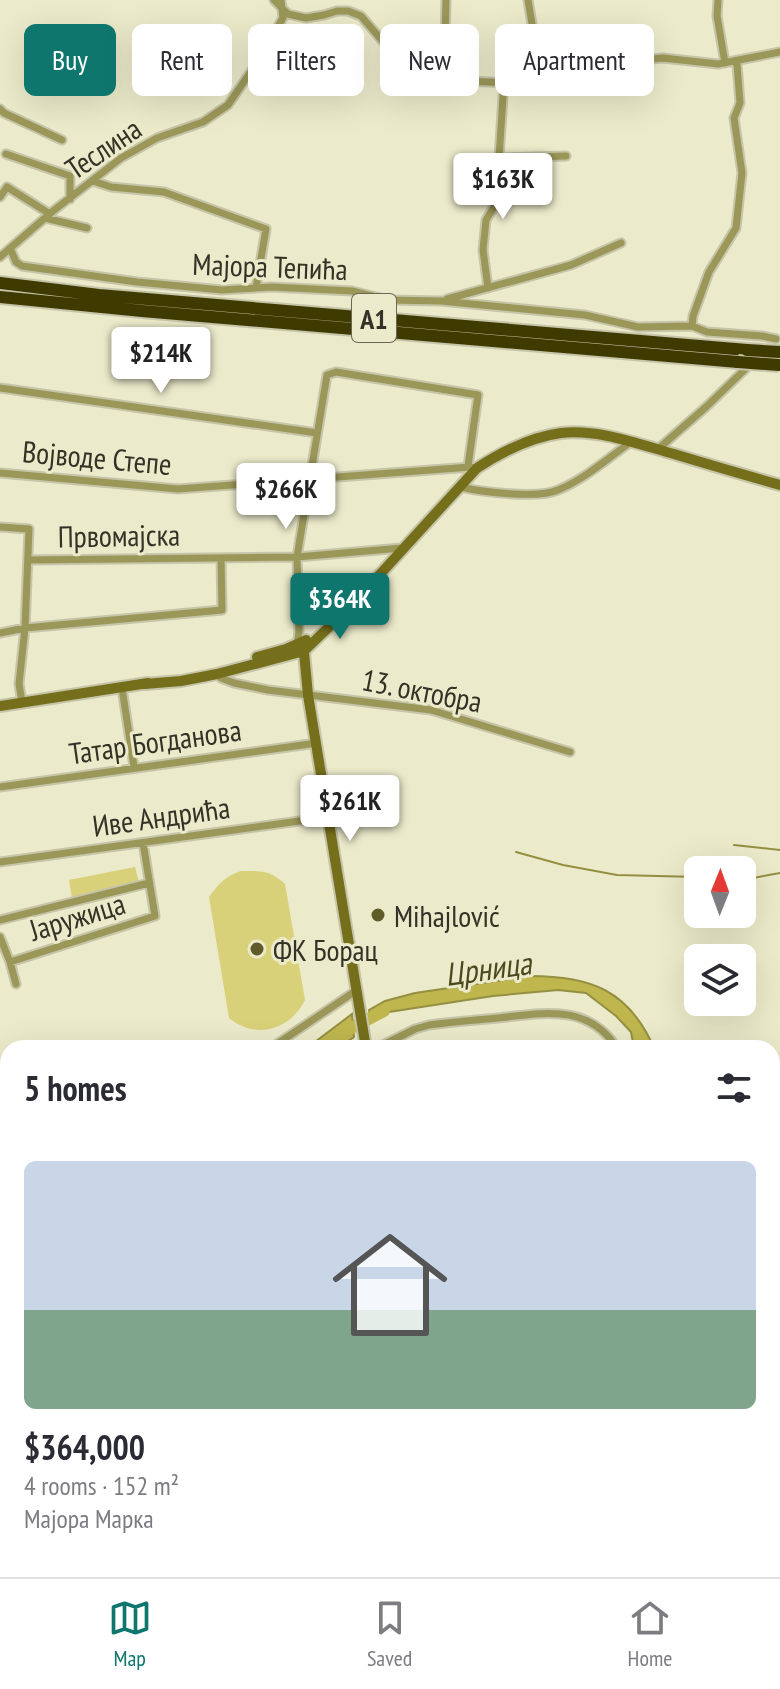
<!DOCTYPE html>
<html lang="en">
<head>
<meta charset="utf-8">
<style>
	:root { --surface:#fff; --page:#f2f2f3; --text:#2b2b33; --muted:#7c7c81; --line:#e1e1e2; --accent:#0f766e }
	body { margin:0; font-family:"PT Sans Narrow",sans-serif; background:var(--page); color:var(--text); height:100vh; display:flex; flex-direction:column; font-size:30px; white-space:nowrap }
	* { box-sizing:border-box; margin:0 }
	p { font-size:26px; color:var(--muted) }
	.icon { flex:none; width:44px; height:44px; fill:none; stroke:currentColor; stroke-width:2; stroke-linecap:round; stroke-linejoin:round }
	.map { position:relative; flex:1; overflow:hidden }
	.drawer { position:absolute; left:0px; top:1040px; width:780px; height:538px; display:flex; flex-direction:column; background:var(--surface); border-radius:24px 24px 0 0; box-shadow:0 8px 32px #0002 }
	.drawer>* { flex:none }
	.guide { position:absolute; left:24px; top:24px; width:732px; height:72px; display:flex; gap:16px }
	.needle { width:52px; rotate:1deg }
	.controls { position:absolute; left:684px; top:856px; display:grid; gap:16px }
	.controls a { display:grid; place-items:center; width:72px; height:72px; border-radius:12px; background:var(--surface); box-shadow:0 8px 32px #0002; font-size:40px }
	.price { position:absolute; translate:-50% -68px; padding:0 18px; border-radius:8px; background:#fff; color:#222; font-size:26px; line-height:52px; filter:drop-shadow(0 2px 4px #0008) }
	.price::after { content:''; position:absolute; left:50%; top:48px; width:24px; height:18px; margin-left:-12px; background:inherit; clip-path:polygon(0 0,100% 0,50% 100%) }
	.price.on { background:var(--accent); color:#fff }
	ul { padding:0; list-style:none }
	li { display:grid; align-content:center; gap:16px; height:424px; padding:0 24px }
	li+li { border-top:2px solid var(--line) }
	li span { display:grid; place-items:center; height:248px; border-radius:12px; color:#555 }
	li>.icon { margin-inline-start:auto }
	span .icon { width:144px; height:144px; fill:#fffc; stroke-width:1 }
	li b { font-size:34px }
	h2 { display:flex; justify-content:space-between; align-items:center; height:96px; padding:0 24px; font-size:34px }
	.chip { padding:0 28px; border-radius:12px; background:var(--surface); box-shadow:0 8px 32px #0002; font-size:28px; line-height:72px }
	.chip.on { background:var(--accent); color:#fff }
	.tab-bar { display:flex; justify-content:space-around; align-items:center; height:112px; border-top:2px solid var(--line); background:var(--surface); font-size:22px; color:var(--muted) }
	.tab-bar a { display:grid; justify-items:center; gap:4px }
	.tab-bar .on { color:var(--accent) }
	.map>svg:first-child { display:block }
	.green { fill:#d8d179 }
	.water { fill:#bfb74e; stroke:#958f42; stroke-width:2 }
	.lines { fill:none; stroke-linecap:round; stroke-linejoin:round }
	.stream { stroke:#958f42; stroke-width:2 }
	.river { stroke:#bfb74e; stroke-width:12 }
	.street-casing { stroke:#c6c5a9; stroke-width:11 }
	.secondary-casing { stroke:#c6c5a9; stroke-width:14 }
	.highway-casing { stroke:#c6c5a9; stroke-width:16 }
	.street { stroke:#9b9758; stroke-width:7 }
	.secondary { stroke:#756f1b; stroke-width:10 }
	.highway { stroke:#3f3a00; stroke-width:12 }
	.highway-bridge-casing { stroke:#c6c5a9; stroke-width:16; stroke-linecap:butt }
	.highway-bridge { stroke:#3f3a00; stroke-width:12 }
	.poi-dot { fill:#605c29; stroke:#ebeaca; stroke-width:3 }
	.labels { text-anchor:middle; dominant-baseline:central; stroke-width:6; stroke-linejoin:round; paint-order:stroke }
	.shield { fill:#ebeaca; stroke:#6a6957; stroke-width:2 }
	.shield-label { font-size:28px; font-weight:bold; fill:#333226 }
	.street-label { font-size:30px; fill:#333226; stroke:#ebeaca }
	.poi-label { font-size:30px; fill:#333226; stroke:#ebeaca; text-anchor:start }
	.water-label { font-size:32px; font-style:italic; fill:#4b481c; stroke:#ebeaca }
</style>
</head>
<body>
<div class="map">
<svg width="780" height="1577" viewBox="0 0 780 1577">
	<rect width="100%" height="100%" fill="#ebeaca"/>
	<path class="green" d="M135 867 139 882 72 898 69 880Z
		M241 871C262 871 269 870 285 884L305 1000C290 1030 256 1040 229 1018L209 897C218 884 226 876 241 871Z"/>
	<path class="water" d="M530 976C590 976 629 990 654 1048H634L631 1032 616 1016 586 993 558 990 493 996 389 1012 371 1021 369 1010 385 1001 415 993Z
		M352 1014 354 1037 338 1048H307Z"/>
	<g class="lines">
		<path class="stream" d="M734 845 780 850
			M516 852 563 865 617 875 698 877
			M742 880 780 873"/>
		<path class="river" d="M323 1048 344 1032 384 1011"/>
		<defs>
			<path id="street" d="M274 0 288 14 306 18 324 15 337 11H348L361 16 404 66 413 73 444 80 579 86 605 80 640 60 663 58 718 64 780 52
				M528 0 542 83
				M718 0 717 16 725 63
				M444 80 446 0
				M0 109 4 113 62 140
				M6 154 70 176V199
				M499 158 566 156
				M93 181 111 187 164 192 266 229 256 288
				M0 197 7 187 50 214
				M45 218 87 228
				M10 248 16 262 22 266 137 282 222 290 272 287 352 291 388 300 441 301 585 315 638 327 692 326 707 332 762 336 776 339
				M0 257 53 211 121 158 157 138 203 122 228 105 254 67 283 18 281 0
				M488 288 483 250 486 220 494 207 499 158 504 82
				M447 299 571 265 621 243
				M692 326 693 316 709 272 736 228 742 173 734 118 740 103 737 64 734 61
				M0 388 317 433
				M658 449 706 407 765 350
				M0 473 178 489 471 467
				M460 487C482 492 538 499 558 490 585 479 608 458 631 442
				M0 527 29 529 25 628 19 684 22 702
				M28 560 297 557 402 548
				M0 633 25 628 222 610 221 558
				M297 645 299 632 297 557 327 375 336 372 478 395 468 466
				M217 674 221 678 234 683 268 690 431 710 570 752
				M122 688 134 767
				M0 787 317 743
				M0 862 329 817
				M0 920 149 883
				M0 937 10 962 16 984
				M10 962 155 916 143 843
				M271 1048 357 990
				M377 1048 415 1029 429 1025C452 1022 475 1020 498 1018 544 1013 588 1003 617 1048
				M0 1170 8 1168
				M772 1218 780 1222
				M772 1442 780 1445
				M0 1528 8 1525
				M45 1570 46 1577
				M123 1570 125 1577
				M280 1570 311 1577
				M488 1570 538 1577
				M571 1570V1577
				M724 1570V1577
				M84 1577 109 1570
				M240 1577 243 1570
				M368 1577 369 1570
				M649 1577V1570"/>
			<path id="secondary" d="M303 642 308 695 366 1048
				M257 657 286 649 306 640
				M145 684 181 681 217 674 304 651 352 605 477 468C503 451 530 437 561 433 599 429 638 444 674 454 710 465 745 475 780 485
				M0 706 148 683
				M0 1310H8
				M772 1346 780 1350
				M404 1577 405 1570"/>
			<path id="highway" d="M0 283 99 295 747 350
				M0 297 142 311 738 362"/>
		</defs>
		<use href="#street" class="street-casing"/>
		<use href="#secondary" class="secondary-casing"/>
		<use href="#highway" class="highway-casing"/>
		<use href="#street" class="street"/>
		<use href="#secondary" class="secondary"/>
		<use href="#highway" class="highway"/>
		<defs>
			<path id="highway-bridge" d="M747 350 780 352
				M738 362 779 365"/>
		</defs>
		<use href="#highway-bridge" class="highway-bridge-casing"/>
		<use href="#highway-bridge" class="highway-bridge"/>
	</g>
	<g class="poi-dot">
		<circle cx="378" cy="915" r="8"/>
		<circle cx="257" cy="949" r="8"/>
	</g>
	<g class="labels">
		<rect class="shield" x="352" y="294" width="44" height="48" rx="6"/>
		<g class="shield-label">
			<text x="374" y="318">A1</text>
		</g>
		<g class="street-label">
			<text transform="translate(103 148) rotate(-34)">Теслина</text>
			<text transform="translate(270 266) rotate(2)">Мајора Тепића</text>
			<text transform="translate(97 457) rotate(5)">Војводе Степе</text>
			<text transform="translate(119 535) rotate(-1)">Првомајска</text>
			<text transform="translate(422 690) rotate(11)">13. октобра</text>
			<text transform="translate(155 741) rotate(-8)">Татар Богданова</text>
			<text transform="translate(161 816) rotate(-8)">Иве Андрића</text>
			<text transform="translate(77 916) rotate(-17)">Јаружица</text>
		</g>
		<g class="poi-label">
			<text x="394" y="915">Mihajlović</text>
			<text x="273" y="949">ФК Борац</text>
		</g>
		<g class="water-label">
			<text transform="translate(488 968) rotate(-8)">Црница</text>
		</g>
	</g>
</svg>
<div class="controls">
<a><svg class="needle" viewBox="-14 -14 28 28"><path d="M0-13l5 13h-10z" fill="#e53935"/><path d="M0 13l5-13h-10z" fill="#7c7c81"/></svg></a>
<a><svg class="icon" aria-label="layers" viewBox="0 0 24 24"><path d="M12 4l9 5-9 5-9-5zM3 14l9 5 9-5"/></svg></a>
</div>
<b class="price" style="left:503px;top:221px">$163K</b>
<b class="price" style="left:161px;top:395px">$214K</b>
<b class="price" style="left:286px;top:531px">$266K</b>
<b class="price on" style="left:340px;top:641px">$364K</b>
<b class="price" style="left:350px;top:843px">$261K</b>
<div class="guide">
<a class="chip on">Buy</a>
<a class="chip">Rent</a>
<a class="chip">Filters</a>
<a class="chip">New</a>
<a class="chip">Apartment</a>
</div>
<section class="drawer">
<h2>5 homes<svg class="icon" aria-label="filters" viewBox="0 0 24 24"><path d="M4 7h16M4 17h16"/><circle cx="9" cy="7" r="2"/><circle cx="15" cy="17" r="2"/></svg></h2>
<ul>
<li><span style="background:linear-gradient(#c9d6e8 60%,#7fa58c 0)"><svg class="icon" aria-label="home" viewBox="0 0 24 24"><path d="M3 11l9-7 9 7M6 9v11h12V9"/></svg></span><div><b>$364,000</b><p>4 rooms · 152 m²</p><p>Мајора Марка</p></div></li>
</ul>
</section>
</div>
<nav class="tab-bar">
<a class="on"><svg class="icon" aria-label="map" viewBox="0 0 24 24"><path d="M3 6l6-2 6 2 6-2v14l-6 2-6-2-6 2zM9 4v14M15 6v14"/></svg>Map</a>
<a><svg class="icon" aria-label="saved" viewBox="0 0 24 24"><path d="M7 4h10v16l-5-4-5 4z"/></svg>Saved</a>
<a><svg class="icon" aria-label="home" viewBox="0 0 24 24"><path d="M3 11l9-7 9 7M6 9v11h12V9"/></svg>Home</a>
</nav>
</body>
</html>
